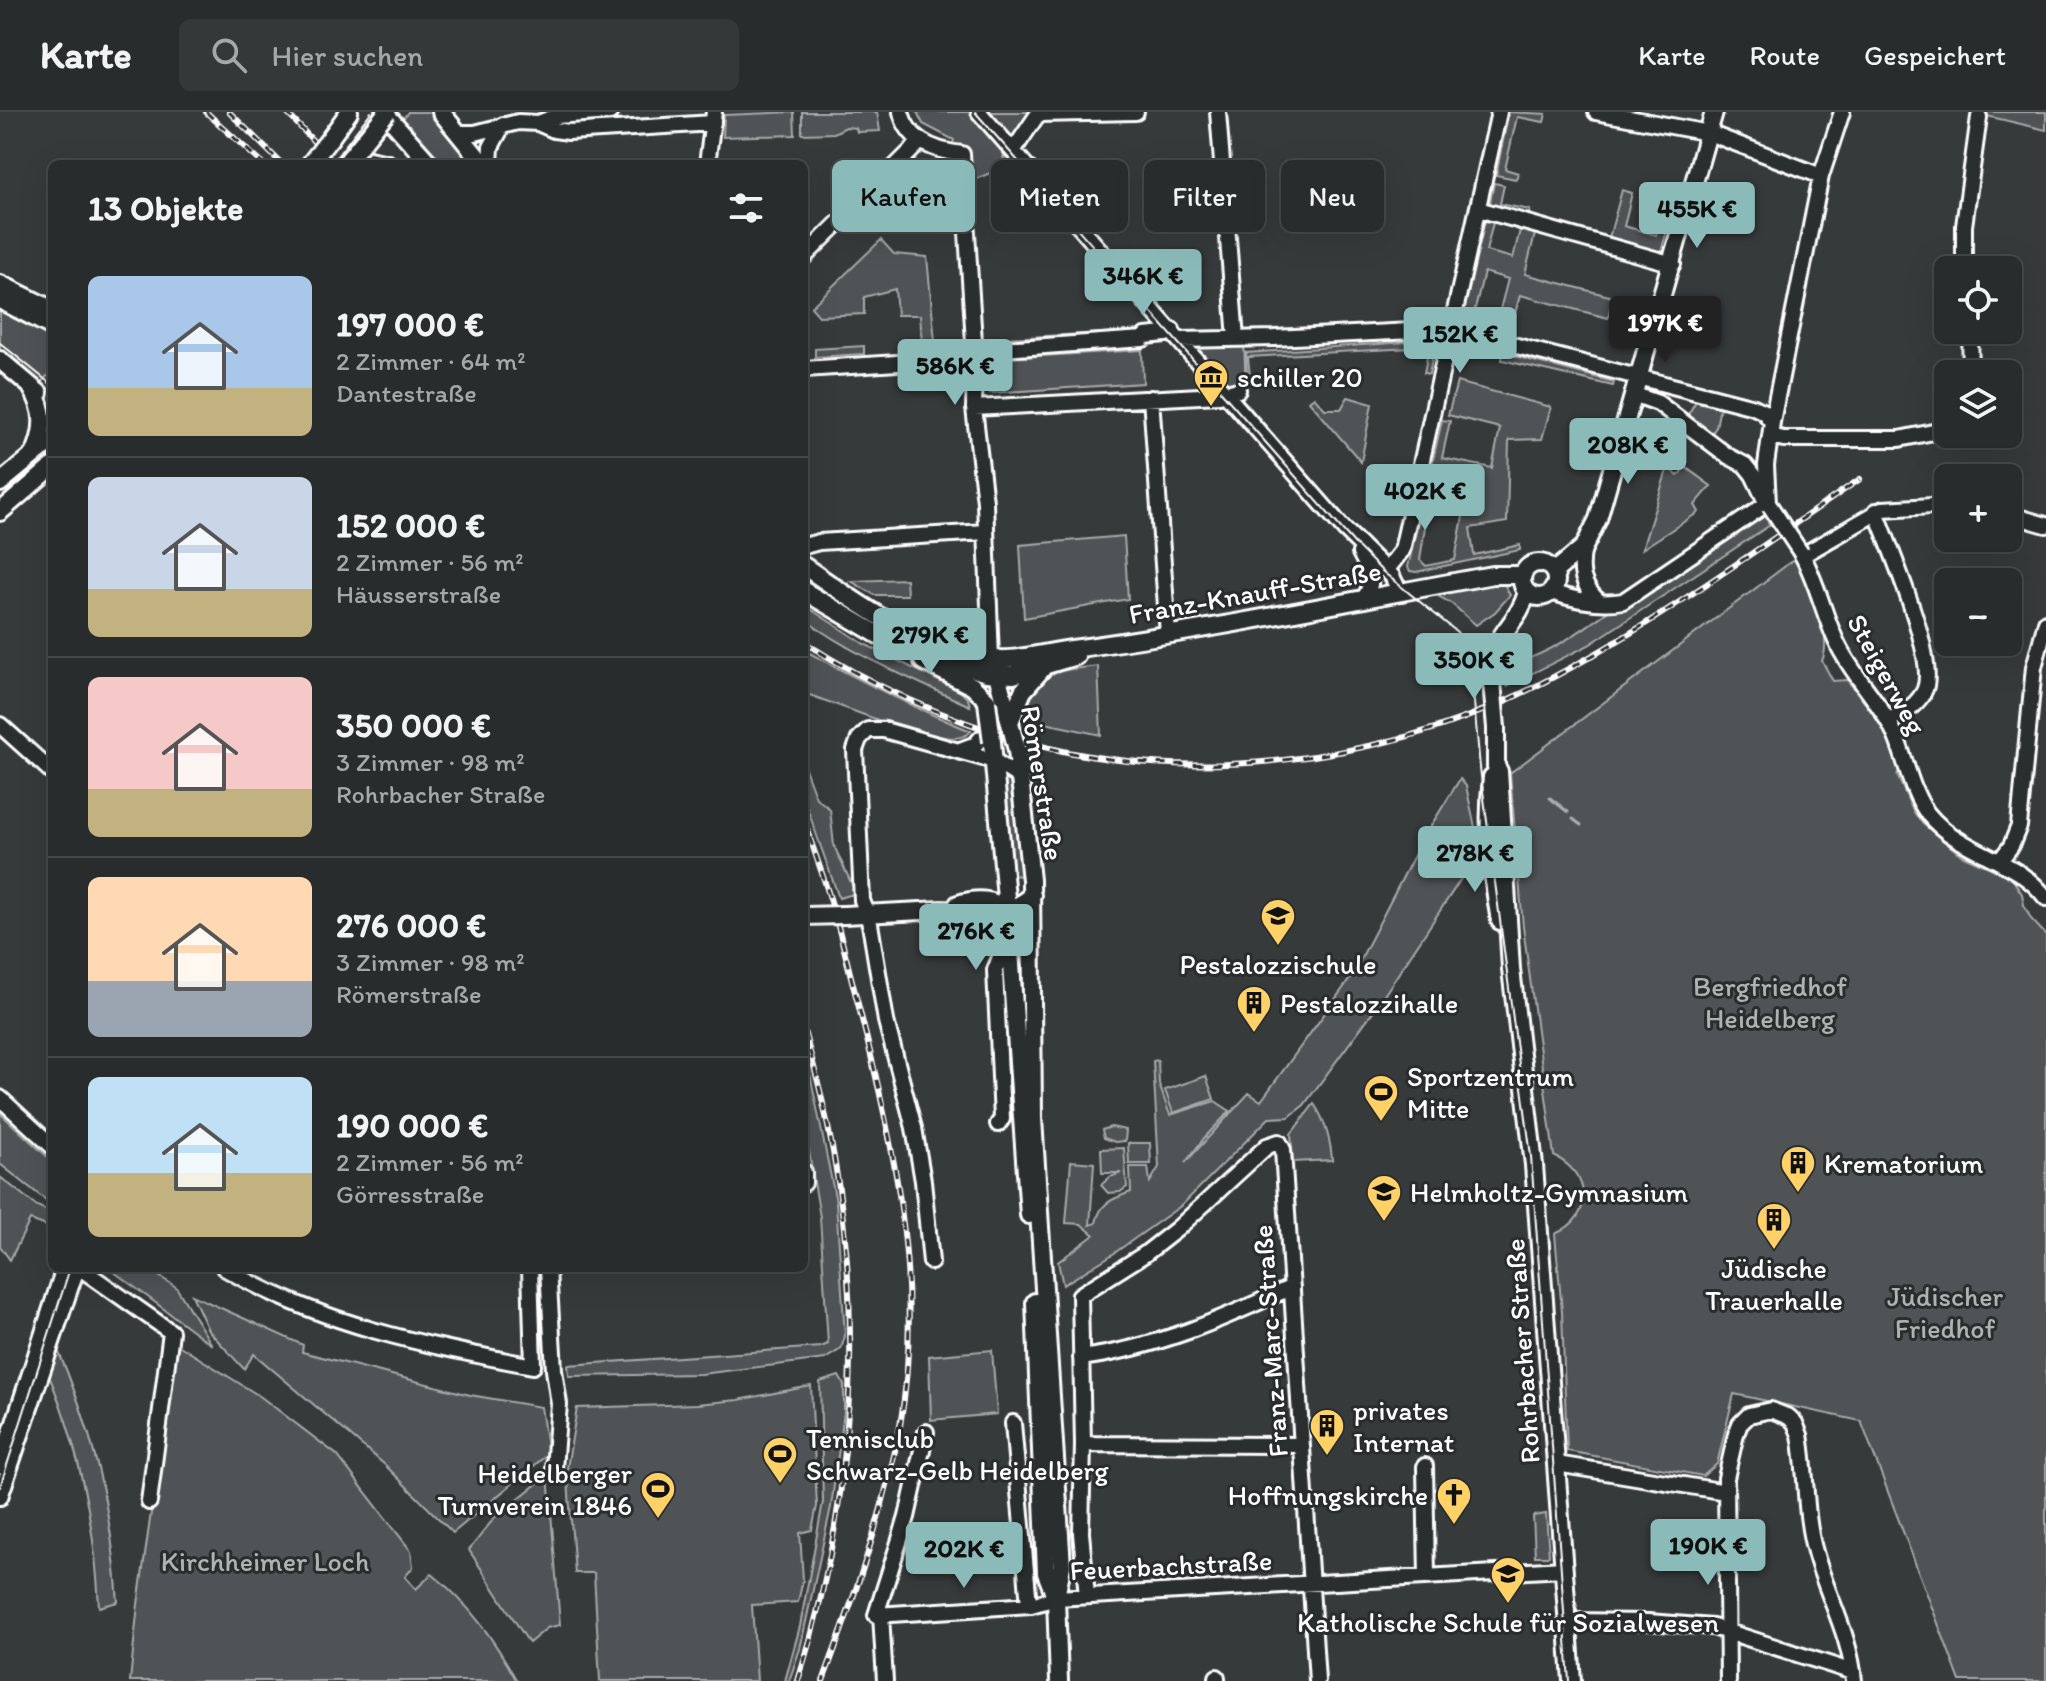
<!DOCTYPE html>
<html lang="de">
<head>
<meta charset="utf-8">
<style>
	:root { --surface:#292c2c; --page:#353838; --text:#f1f3f6; --muted:#a5a7a9; --line:#454848; --accent:#8bbbb9 }
	body { margin:0; font-family:Itim,sans-serif; background:var(--page); color:var(--text); height:100vh; display:flex; flex-direction:column; font-size:30px; white-space:nowrap }
	* { box-sizing:border-box; margin:0 }
	p { font-size:26px; color:var(--muted) }
	.icon { flex:none; width:44px; height:44px; fill:none; stroke:currentColor; stroke-width:2; stroke-linecap:round; stroke-linejoin:round }
	.map { position:relative; flex:1; overflow:hidden }
	.sheet { position:absolute; left:48px; top:48px; width:760px; height:1112px; display:flex; flex-direction:column; background:var(--surface); border-radius:12px; box-shadow:0 8px 32px #0002,0 0 0 2px var(--line) }
	.sheet>* { flex:none }
	.guide { position:absolute; left:832px; top:48px; width:760px; height:72px; display:flex; gap:16px }
	.buttons { position:absolute; left:1934px; top:144px; display:grid; gap:16px }
	.buttons a { display:grid; place-items:center; width:88px; height:88px; border-radius:12px; background:var(--surface); box-shadow:0 8px 32px #0002,0 0 0 2px var(--line); font-size:40px }
	.price { position:absolute; translate:-50% -68px; padding:0 18px; border-radius:8px; background:var(--accent); color:#111; font-size:26px; line-height:52px; filter:drop-shadow(0 2px 4px #0008) }
	.price::after { content:''; position:absolute; left:50%; top:48px; width:24px; height:18px; margin-left:-12px; background:inherit; clip-path:polygon(0 0,100% 0,50% 100%) }
	.price.selected { background:#222; color:#fff }
	ul { padding:0; list-style:none }
	li { display:flex; align-items:center; gap:24px; height:200px; padding:0 40px }
	li+li { border-top:2px solid var(--line) }
	li span { display:grid; place-items:center; flex:none; width:224px; height:160px; border-radius:12px; color:#555 }
	li>.icon { margin-inline-start:auto }
	span .icon { width:96px; height:96px; fill:#fffc; stroke-width:1 }
	li b { font-size:34px }
	h2 { display:flex; justify-content:space-between; align-items:center; height:96px; padding:0 40px; font-size:34px }
	.tag { padding:0 28px; border-radius:12px; background:var(--surface); box-shadow:0 8px 32px #0002,0 0 0 2px var(--line); font-size:28px; line-height:72px }
	.tag.selected { background:var(--accent); color:#111 }
	header { display:flex; align-items:center; gap:48px; box-sizing:border-box; height:112px; padding:0 40px; background:var(--surface); border-bottom:2px solid var(--line) }
	header strong { font-size:38px }
	nav { display:flex; gap:44px; margin-inline-start:auto; font-size:28px }
	.search { width:560px; height:72px; background:var(--page); display:flex; align-items:center; gap:20px; box-sizing:border-box; padding:0 28px; border-radius:12px; color:var(--muted); font-size:30px }
	.map>svg:first-child { display:block }
	.green { fill:#505354; stroke:#a8a9aa; stroke-width:2 }
	.lines { fill:none; stroke-linecap:round; stroke-linejoin:round }
	.stream { stroke:#adaeaf; stroke-width:3 }
	.minor-casing { stroke:#fff; stroke-width:20 }
	.major-casing { stroke:#fff; stroke-width:22 }
	.minor { stroke:#2a2d2e; stroke-width:14 }
	.major { stroke:#2a2d2e; stroke-width:16 }
	.tram { stroke:#fff; stroke-width:2 }
	.rail-casing { stroke:#fff; stroke-width:6 }
	.rail { stroke:#2a2d2e; stroke-width:3; stroke-dasharray:9; stroke-linecap:butt }
	.minor-bridge-casing { stroke:#fff; stroke-width:20; stroke-linecap:butt }
	.major-bridge-casing { stroke:#fff; stroke-width:22; stroke-linecap:butt }
	.minor-bridge { stroke:#2a2d2e; stroke-width:14 }
	.major-bridge { stroke:#2a2d2e; stroke-width:16 }
	.labels { text-anchor:middle; dominant-baseline:central; stroke-width:6; stroke-linejoin:round; paint-order:stroke }
	.poi-label { font-size:28px; fill:#fff; stroke:#2a2d2e; text-anchor:start }
	.street-label { font-size:28px; fill:#fff; stroke:#2a2d2e }
	.park-label { font-size:28px; fill:#b0b2b2; stroke:#2a2d2e }
</style>
</head>
<body>
<header>
<strong>Karte</strong>
<div class="search"><svg class="icon" aria-label="search" viewBox="0 0 24 24"><circle cx="10" cy="10" r="6"/><path d="M15 15l6 6"/></svg>Hier suchen</div>
<nav><a>Karte</a><a>Route</a><a>Gespeichert</a></nav>
</header>
<div class="map">
<svg width="2046" height="1569" viewBox="0 0 2046 1569">
	<rect width="100%" height="100%" fill="#373a3b"/>
	<filter id="ink" filterUnits="userSpaceOnUse"><feTurbulence type="fractalNoise" baseFrequency=".0125" numOctaves="2"/><feDisplacementMap in="SourceGraphic" scale="16" xChannelSelector="R" yChannelSelector="G"/><feConvolveMatrix kernelMatrix="1 2 1 2 8 2 1 2 1" color-interpolation-filters="sRGB"/></filter>
	<g filter="url(#ink)">
		<path class="green" d="M408 0H431L471 52H444L403 7Z
			M794 0 795 23 723 25 724 3Z
			M802 0H877L880 19 857 20 856 16 846 15 834 21 802 22Z
			M917 0H1035L1018 30 1003 45 1008 54 973 68 948 69V53L954 28 923 12Z
			M1509 0 1546 2 1544 10 1517 5 1505 57 1518 61 1516 67 1496 63Z
			M1970 0H2046V18Z
			M1494 71 1504 73 1500 92 1530 98 1528 105 1489 95Z
			M1622 78 1632 81 1624 114 1656 123 1666 91 1674 94 1661 140 1609 126Z
			M1485 109 1493 111 1486 139 1513 146 1520 118 1535 122 1525 162 1613 185 1608 206 1520 183 1511 217 1496 213 1508 167 1484 160 1472 209 1462 208Z
			M881 128 894 142 927 145 936 240 923 241 920 203H897L895 177 864 185V202L819 204 811 195Z
			M0 198 52 225V266L47 264 39 273 0 241Z
			M1137 219V224L987 234V227Z
			M1436 228 1429 262 1424 261 1429 235 1248 245 1250 265 1247 266 1246 241Z
			M1187 229 1244 230 1246 276 1231 280Z
			M864 234V242L815 245V237Z
			M1142 238 1143 271 990 281 988 247Z
			M1503 241 1614 270 1613 274 1502 248Z
			M1457 270 1551 295 1542 327 1509 328 1507 410 1470 416 1474 443 1520 433V438L1416 460 1410 459 1408 455 1419 406 1426 408 1420 448 1426 454 1455 448 1471 361 1440 355 1430 398 1422 396 1442 308 1450 309 1442 346 1492 356 1500 316 1448 303Z
			M1314 285 1325 297H1341L1348 285 1372 292 1361 350 1309 289Z
			M1696 289 1720 295 1716 315 1710 324 1686 306Z
			M1668 355 1678 364 1685 355 1711 374 1695 393 1699 400 1642 437Z
			M1760 397 1770 413 1589 533 1507 574 1505 554C1558 540 1584 515 1627 486 1671 455 1716 427 1760 397Z
			M1124 424 1128 487 1024 506 1020 433Z
			M1796 446C1808 472 1834 522 1822 549L1833 569 1847 568 1882 613 1900 658 1897 663 1913 699 1923 712 1961 743 2011 765 2022 782 2024 793 2031 807 2046 823V1569H1960L1861 1309 1734 1282 1717 1352 1703 1364 1567 1339 1562 1200 1555 1122C1595 1105 1591 1062 1554 1044L1523 815 1510 661Z
			M906 467 907 483H875L851 469Z
			M1499 470H1503L1510 483 1495 500 1476 513 1451 491 1436 483Z
			M804 493 864 532 961 580 968 587 970 594C913 568 854 544 804 507Z
			M976 499 977 513 970 524 964 526 915 505 914 500Z
			M804 538C859 568 913 596 971 619 955 639 901 608 878 608L804 581Z
			M1098 554 1101 623 1026 607C1031 560 1057 558 1098 554Z
			M804 654 816 686 830 697 834 734 854 777V782L839 786 804 687Z
			M1003 661 1010 671 1023 764 1011 763Z
			M1460 667 1466 674 1480 738 1377 894 1304 993 1289 1005 1269 1006 1182 1093 1113 1142 1063 1173 1058 1150 1094 1123 1081 1112 1066 1111 1071 1049 1094 1051 1090 1113 1096 1111C1100 1090 1113 1087 1131 1080L1130 1055H1148L1150 1070 1159 1055 1153 949 1158 948 1159 972 1170 1003 1215 989 1230 999 1205 1025 1185 1051 1249 981 1261 989 1352 864 1422 728Z
			M804 932 836 1090 845 1224 841 1237 825 1247 701 1262 569 1264 568 1253 821 1235 828 1232 820 1105 804 1010Z
			M1206 964 1214 987 1173 1001 1165 978Z
			M1314 992C1325 1007 1331 1031 1332 1048L1293 1050 1291 1022Z
			M0 1001 52 1049V1093L0 1052Z
			M1111 1015 1126 1018 1125 1029 1115 1030 1104 1026 1102 1018Z
			M1128 1031H1150L1151 1052H1129Z
			M1124 1036 1127 1075 1120 1080 1108 1081 1101 1073 1110 1065 1121 1061H1102L1101 1037Z
			M0 1065 37 1094 52 1101V1116L30 1108 10 1148 0 1134Z
			M109 1156H146L176 1175 212 1233Z
			M192 1183 303 1233 302 1240 470 1283 541 1295 548 1342 453 1421 385 1353 254 1242 244 1257 208 1218Z
			M53 1227C93 1315 111 1394 118 1490L99 1495C95 1411 78 1329 44 1252Z
			M175 1231 261 1285 337 1343 411 1439 413 1455 405 1465 416 1477 432 1462C469 1491 495 1529 517 1569H130L138 1492Z
			M992 1238 997 1302 931 1308 929 1244Z
			M839 1264 844 1273V1300L831 1395 800 1537 789 1569H785L800 1514 823 1390 820 1270Z
			M811 1274 817 1394 812 1418 800 1421 803 1468 798 1490 752 1493 757 1569H600L594 1461H575L567 1356 577 1296 697 1292 738 1288Z
			M548 1363 560 1513 547 1516 529 1531 469 1438 495 1405Z
			M1546 1402 1549 1444H1535L1533 1404Z"/>
		<g class="lines">
			<path class="stream" d="M1550 686 1568 700
				M1573 707 1581 713"/>
			<defs>
				<path id="minor" d="M901 0C908 29 935 39 962 42L975 246 974 296 985 390 991 547
					M979 0 1344 417 1392 464 1400 481
					M1038 0V2L1136 0
					M1218 0 1236 227
					M1596 0 1709 21 1821 64
					M538 11 554 18 569 20 713 11
					M459 21H475L518 10 538 11 557 4 610 0
					M1013 39 1038 2
					M490 52 491 35 503 13
					M707 52 714 0
					M1478 97 1673 152
					M804 145 920 30
					M1964 158V114L1979 5
					M1970 218 1971 262
					M1180 228 1274 226 1451 217 1754 295 1764 300 1772 310
					M974 239 1143 227 1145 224 1166 222 1172 218
					M804 257 975 246
					M1633 282 1658 291 1728 344 1745 353 1753 363 1764 386
					M1151 286 1168 522
					M974 296 1219 283 1238 278
					M1770 324 1784 327H1899L1948 317
					M1768 391 1766 353 1772 310 1821 64 1842 0
					M1876 399C1889 435 1937 545 1925 577 1918 594 1902 601 1888 609
					M2008 402 2046 413
					M804 434 819 430 986 420
					M1584 435C1579 458 1581 474 1600 490
					M1360 441C1370 459 1376 469 1363 488
					M1801 441C1817 469 1823 501 1837 531 1852 563 1878 587 1893 618 1906 645 1910 679 1928 702 1962 743 2017 746 2046 786
					M1803 443 1883 397 1948 393
					M1386 459 1402 438 1499 0
					M1551 480C1574 488 1600 493 1623 489L1768 391
					M0 613 52 660
					M960 638 976 632 981 626
					M1999 750 2011 734 2019 714 2034 555 2046 510
					M0 986 52 1034
					M998 1012 1002 1007 995 858 1001 843 1009 837
					M804 1060V1071
					M931 1150 923 1069 914 1016 886 909 870 812 862 788 855 638 859 627 868 618H884L994 649 1021 666
					M80 1156 171 1220 149 1390
					M224 1156C321 1213 425 1233 533 1254L530 1156
					M548 1156 554 1258 559 1292 554 1357
					M1081 1246C1157 1236 1223 1207 1292 1175
					M1013 1311 1029 1493
					M926 1320 907 1405 876 1503 1031 1493 1056 1486 1564 1457
					M1083 1332 1302 1333
					M1557 1352 1726 1380
					M0 1354 64 1156
					M1425 1354 1427 1465
					M0 1385 77 1156
					M1087 1484 1081 1421 1083 1332 1080 1183 1145 1142 1177 1117 1267 1034 1279 1030 1283 1038 1317 1569
					M881 1503 885 1569
					M1568 1509 1648 1510 1713 1515 1853 1560
					M1217 1565V1569
					M1728 1569 1726 1366 1736 1322 1740 1312 1749 1303 1771 1298 1789 1305 1795 1311 1800 1323C1807 1362 1804 1402 1815 1440 1827 1484 1850 1522 1854 1569"/>
				<path id="major" d="M384 0 430 52
					M441 0 483 52
					M331 25 349 0
					M355 52 369 48 388 52
					M0 172 49 196
					M0 188 52 215
					M0 248 39 281
					M31 275C46 299 45 318 34 343
					M0 371 52 328
					M0 400 52 355
					M1522 468a17 17 0 1 1 34 0a17 17 0 1 1-34 0Z
					M804 454C857 491 916 534 982 546 1012 551 1042 541 1072 537 1213 518 1353 488 1493 463H1523
					M1554 460 1584 435 1598 407 1714 0
					M804 479 887 528 986 561 1013 563 1076 544
					M923 549 972 574 987 588
					M995 555 1011 615
					M1491 558C1491 523 1519 512 1527 480
					M1010 610 1023 579 1042 557
					M1496 616V655L1499 659 1511 857 1534 1053 1572 1569
					M992 630 1007 797 1029 1103
					M1017 638 1031 768 1033 1007 1062 1454 1056 1486 1059 1569
					M1492 665C1486 713 1492 762 1500 809
					M958 792C981 785 992 788 1011 799
					M965 801 991 816 1009 837
					M844 803 941 798 994 800 1019 793 1032 783
					M1035 1190 1046 1461 1056 1486"/>
			</defs>
			<use href="#minor" class="minor-casing"/>
			<use href="#major" class="major-casing"/>
			<use href="#minor" class="minor"/>
			<use href="#major" class="major"/>
			<path class="tram" d="M975 0 1355 432 1382 459 1457 520 1470 546 1480 656 1531 1044 1569 1569
				M331 52 371 0
				M0 231 52 273
				M0 1375 70 1156"/>
			<defs>
				<path id="rail" d="M206 0 263 52
					M229 0 282 52
					M286 0 335 52
					M804 530C876 577 957 612 1041 634 1189 672 1381 650 1518 583 1638 525 1750 442 1860 367
					M804 708C811 731 820 754 827 777 839 813 847 851 857 888 893 1026 925 1170 900 1314 884 1401 854 1486 823 1569
					M798 1569C865 1356 868 1132 804 919"/>
			</defs>
			<use href="#rail" class="rail-casing"/>
			<use href="#rail" class="rail"/>
			<defs>
				<path id="minor-bridge" d="M1770 394 1801 441"/>
				<path id="major-bridge" d="M310 52 331 25
					M345 52 387 0
					M1491 558 1496 616
					M987 590 992 630
					M1011 615 1017 638
					M804 804 844 803"/>
			</defs>
			<use href="#minor-bridge" class="minor-bridge-casing"/>
			<use href="#major-bridge" class="major-bridge-casing"/>
			<use href="#minor-bridge" class="minor-bridge"/>
			<use href="#major-bridge" class="major-bridge"/>
		</g>
	</g>
	<defs>
		<symbol id="museum-pin" viewBox="-11 -11 22 30"><path d="M0 17L-7.5 6A9.5 9.5 0 1 1 7.5 6Z" fill="#ffd166" stroke="#2a2d2e"/><path d="M0-6L6-3V-2H-6V-3ZM-5-1h2V3h-2ZM-1-1h2V3h-2ZM3-1h2V3H3ZM-6 4H6V6H-6Z" fill="#111"/></symbol>
		<symbol id="school-pin" viewBox="-11 -11 22 30"><path d="M0 17L-7.5 6A9.5 9.5 0 1 1 7.5 6Z" fill="#ffd166" stroke="#2a2d2e"/><path d="M0-5L7-2L0 1L-7-2ZM-4 1L0 2.5L4 1V4Q0 6-4 4Z" fill="#111"/></symbol>
		<symbol id="building-pin" viewBox="-11 -11 22 30"><path d="M0 17L-7.5 6A9.5 9.5 0 1 1 7.5 6Z" fill="#ffd166" stroke="#2a2d2e"/><path d="M-4-6H4V6H1V3H-1V6H-4ZM-2.5-4.3h1.7v1.8h-1.7ZM.8-4.3h1.7v1.8H.8ZM-2.5-1h1.7V.8h-1.7ZM.8-1h1.7V.8H.8Z" fill="#111"/></symbol>
		<symbol id="stadium-pin" viewBox="-11 -11 22 30"><path d="M0 17L-7.5 6A9.5 9.5 0 1 1 7.5 6Z" fill="#ffd166" stroke="#2a2d2e"/><path d="M0-5a6.5 5 0 1 0 0 10a6.5 5 0 1 0 0-10ZM-3.5-1.8h7v3.6h-7Z" fill="#111"/></symbol>
		<symbol id="church-pin" viewBox="-11 -11 22 30"><path d="M0 17L-7.5 6A9.5 9.5 0 1 1 7.5 6Z" fill="#ffd166" stroke="#2a2d2e"/><path d="M-1.2-6h2.4v3.5h3.3v2.4h-3.3V6h-2.4V-.1h-3.3v-2.4h3.3Z" fill="#111"/></symbol>
	</defs>
	<g fill-rule="evenodd">
		<use href="#museum-pin" x="1191" y="245" width="40" height="54"/>
		<use href="#school-pin" x="1258" y="784" width="40" height="54"/>
		<use href="#building-pin" x="1234" y="871" width="40" height="54"/>
		<use href="#stadium-pin" x="1361" y="960" width="40" height="54"/>
		<use href="#building-pin" x="1778" y="1031" width="40" height="54"/>
		<use href="#school-pin" x="1364" y="1060" width="40" height="54"/>
		<use href="#building-pin" x="1754" y="1088" width="40" height="54"/>
		<use href="#building-pin" x="1307" y="1294" width="40" height="54"/>
		<use href="#stadium-pin" x="760" y="1322" width="40" height="54"/>
		<use href="#stadium-pin" x="638" y="1357" width="40" height="54"/>
		<use href="#church-pin" x="1434" y="1363" width="40" height="54"/>
		<use href="#school-pin" x="1488" y="1442" width="40" height="54"/>
	</g>
	<g class="labels">
		<g class="poi-label">
			<text x="1237" y="265">schiller 20</text>
			<text x="1278" y="852" text-anchor="middle">Pestalozzischule</text>
			<text x="1280" y="891">Pestalozzihalle</text>
			<text x="1407" y="964">Sportzentrum<tspan x="1407" dy="32">Mitte</tspan></text>
			<text x="1824" y="1051">Krematorium</text>
			<text x="1410" y="1080">Helmholtz-Gymnasium</text>
			<text x="1774" y="1156" text-anchor="middle">Jüdische<tspan x="1774" dy="32">Trauerhalle</tspan></text>
			<text x="1353" y="1298">privates<tspan x="1353" dy="32">Internat</tspan></text>
			<text x="806" y="1326">Tennisclub<tspan x="806" dy="32">Schwarz-Gelb Heidelberg</tspan></text>
			<text x="632" y="1361" text-anchor="end">Heidelberger<tspan x="632" dy="32">Turnverein 1846</tspan></text>
			<text x="1428" y="1383" text-anchor="end">Hoffnungskirche</text>
			<text x="1508" y="1510" text-anchor="middle">Katholische Schule für Sozialwesen</text>
		</g>
		<g class="street-label">
			<text transform="translate(1255 480) rotate(-10)">Franz-Knauff-Straße</text>
			<text transform="translate(1887 562) rotate(61)">Steigerweg</text>
			<text transform="translate(1043 671) rotate(81)">Römerstraße</text>
			<text transform="translate(1270 1229) rotate(-94)">Franz-Marc-Straße</text>
			<text transform="translate(1522 1239) rotate(-94)">Rohrbacher Straße</text>
			<text transform="translate(1171 1453) rotate(-3)">Feuerbachstraße</text>
		</g>
		<g class="park-label">
			<text x="1770" y="874">Bergfriedhof<tspan x="1770" dy="32">Heidelberg</tspan></text>
			<text x="1945" y="1184">Jüdischer<tspan x="1945" dy="32">Friedhof</tspan></text>
			<text x="265" y="1449">Kirchheimer Loch</text>
		</g>
	</g>
</svg>
<div class="buttons">
<a><svg class="icon" aria-label="locate" viewBox="0 0 24 24"><circle cx="12" cy="12" r="6"/><path d="M12 2v4M12 18v4M2 12h4M18 12h4"/></svg></a>
<a><svg class="icon" aria-label="layers" viewBox="0 0 24 24"><path d="M12 4l9 5-9 5-9-5zM3 14l9 5 9-5"/></svg></a>
<a>+</a>
<a>−</a>
</div>
<b class="price" style="left:1697px;top:138px">455K €</b>
<b class="price" style="left:1143px;top:205px">346K €</b>
<b class="price selected" style="left:1665px;top:252px">197K €</b>
<b class="price" style="left:1460px;top:263px">152K €</b>
<b class="price" style="left:955px;top:295px">586K €</b>
<b class="price" style="left:1628px;top:374px">208K €</b>
<b class="price" style="left:1425px;top:420px">402K €</b>
<b class="price" style="left:930px;top:564px">279K €</b>
<b class="price" style="left:1474px;top:589px">350K €</b>
<b class="price" style="left:1475px;top:782px">278K €</b>
<b class="price" style="left:976px;top:860px">276K €</b>
<b class="price" style="left:1708px;top:1475px">190K €</b>
<b class="price" style="left:964px;top:1478px">202K €</b>
<div class="guide">
<a class="tag selected">Kaufen</a>
<a class="tag">Mieten</a>
<a class="tag">Filter</a>
<a class="tag">Neu</a>
</div>
<section class="sheet">
<h2>13 Objekte<svg class="icon" aria-label="filters" viewBox="0 0 24 24"><path d="M4 7h16M4 17h16"/><circle cx="9" cy="7" r="2"/><circle cx="15" cy="17" r="2"/></svg></h2>
<ul>
<li><span style="background:linear-gradient(#a9c7e8 70%,#c2b280 0)"><svg class="icon" aria-label="home" viewBox="0 0 24 24"><path d="M3 11l9-7 9 7M6 9v11h12V9"/></svg></span><div><b>197 000 €</b><p>2 Zimmer · 64 m²</p><p>Dantestraße</p></div></li>
<li><span style="background:linear-gradient(#c9d6e8 70%,#c2b280 0)"><svg class="icon" aria-label="home" viewBox="0 0 24 24"><path d="M3 11l9-7 9 7M6 9v11h12V9"/></svg></span><div><b>152 000 €</b><p>2 Zimmer · 56 m²</p><p>Häusserstraße</p></div></li>
<li><span style="background:linear-gradient(#f6c9c9 70%,#c2b280 0)"><svg class="icon" aria-label="home" viewBox="0 0 24 24"><path d="M3 11l9-7 9 7M6 9v11h12V9"/></svg></span><div><b>350 000 €</b><p>3 Zimmer · 98 m²</p><p>Rohrbacher Straße</p></div></li>
<li><span style="background:linear-gradient(#ffd9b3 65%,#9aa5b1 0)"><svg class="icon" aria-label="home" viewBox="0 0 24 24"><path d="M3 11l9-7 9 7M6 9v11h12V9"/></svg></span><div><b>276 000 €</b><p>3 Zimmer · 98 m²</p><p>Römerstraße</p></div></li>
<li><span style="background:linear-gradient(#bfe0f5 60%,#c2b280 0)"><svg class="icon" aria-label="home" viewBox="0 0 24 24"><path d="M3 11l9-7 9 7M6 9v11h12V9"/></svg></span><div><b>190 000 €</b><p>2 Zimmer · 56 m²</p><p>Görresstraße</p></div></li>
</ul>
</section>
</div>
</body>
</html>
